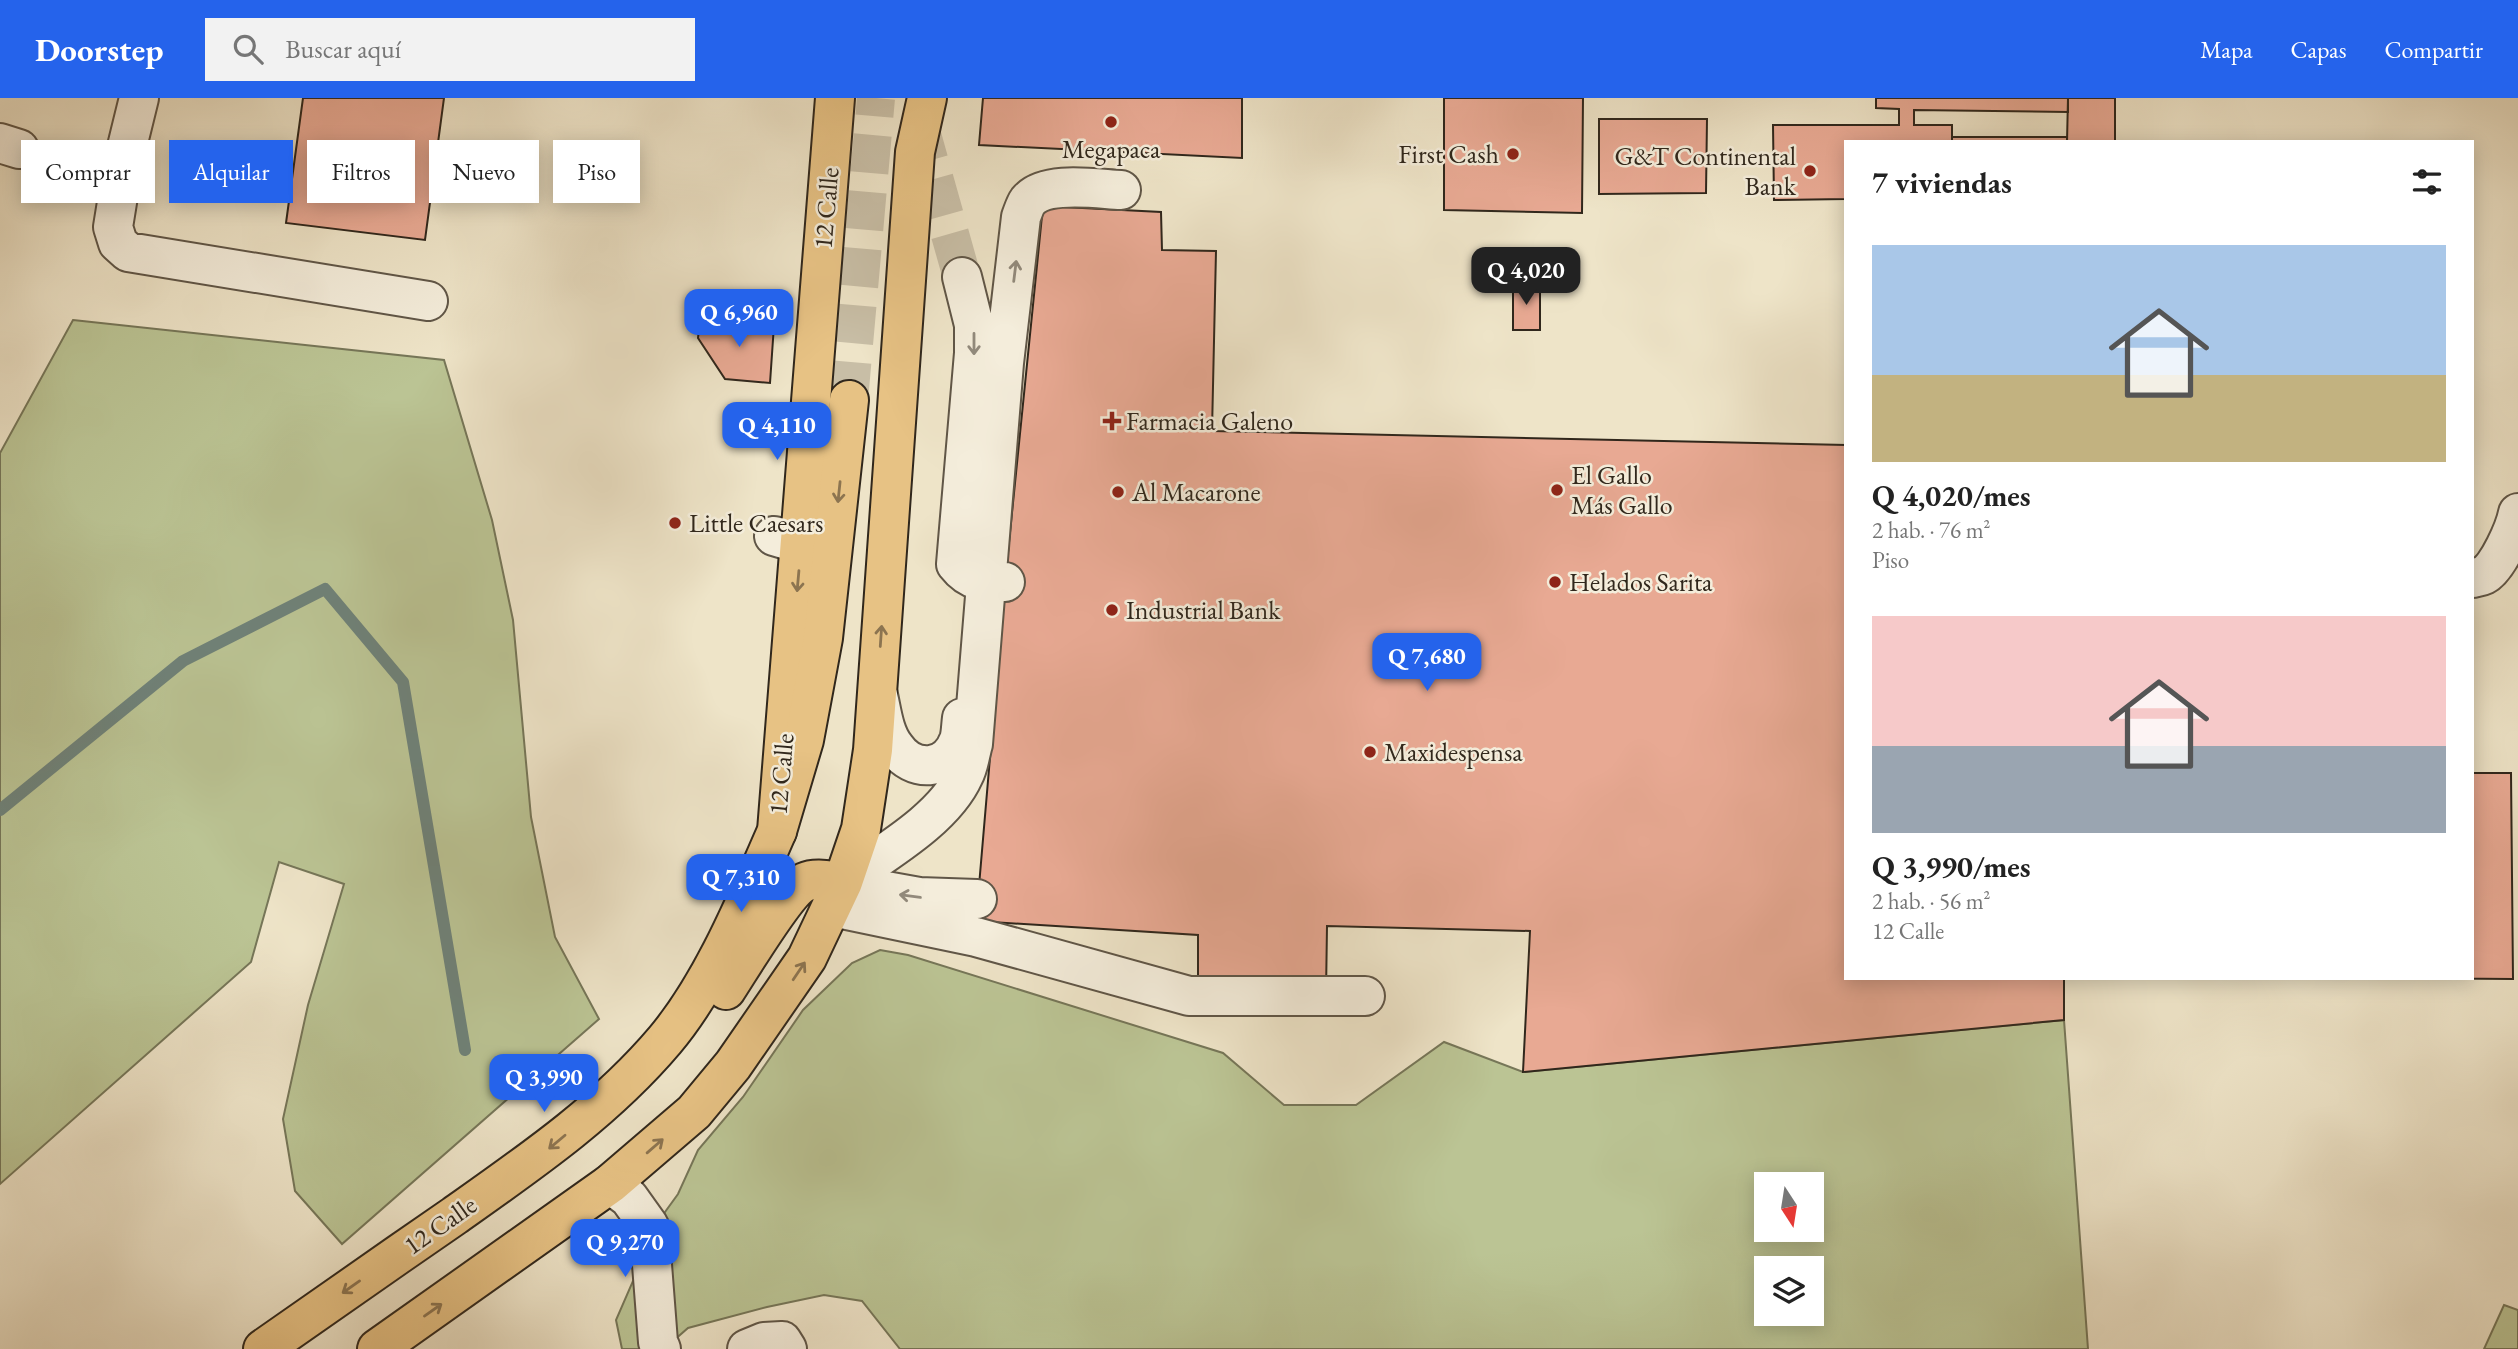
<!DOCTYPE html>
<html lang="es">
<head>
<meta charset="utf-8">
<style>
	:root { --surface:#fff; --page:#f2f2f2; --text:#222; --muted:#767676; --accent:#2563eb }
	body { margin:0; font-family:"EB Garamond",serif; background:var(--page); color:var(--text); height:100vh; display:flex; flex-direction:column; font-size:26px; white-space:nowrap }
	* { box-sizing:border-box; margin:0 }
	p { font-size:23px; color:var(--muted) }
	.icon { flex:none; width:38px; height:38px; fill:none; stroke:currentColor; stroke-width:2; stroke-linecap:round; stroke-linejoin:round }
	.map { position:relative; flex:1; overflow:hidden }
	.panel { position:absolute; left:1844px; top:42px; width:630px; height:840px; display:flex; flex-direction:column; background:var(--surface); border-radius:0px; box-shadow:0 4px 18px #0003 }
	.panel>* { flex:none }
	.top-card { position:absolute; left:21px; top:42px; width:665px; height:63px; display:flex; gap:14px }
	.needle { width:46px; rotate:168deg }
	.fabs { position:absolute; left:1754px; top:1074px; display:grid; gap:14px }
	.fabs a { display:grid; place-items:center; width:70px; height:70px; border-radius:0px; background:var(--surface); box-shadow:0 4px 18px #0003; font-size:35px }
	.price { position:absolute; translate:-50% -60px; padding:0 16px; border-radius:14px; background:var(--accent); color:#fff; font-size:23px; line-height:46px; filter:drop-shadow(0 2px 4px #0008) }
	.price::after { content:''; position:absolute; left:50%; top:42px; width:21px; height:16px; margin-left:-10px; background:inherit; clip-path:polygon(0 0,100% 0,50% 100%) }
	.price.selected { background:#222; color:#fff }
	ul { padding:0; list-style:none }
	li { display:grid; align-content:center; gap:14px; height:371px; padding:0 28px }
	li span { display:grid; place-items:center; height:217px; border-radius:0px; color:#555 }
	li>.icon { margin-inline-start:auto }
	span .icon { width:126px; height:126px; fill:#fffc; stroke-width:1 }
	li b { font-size:30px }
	h2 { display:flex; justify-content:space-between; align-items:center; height:84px; padding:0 28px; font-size:30px }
	.pill { padding:0 24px; border-radius:0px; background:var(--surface); box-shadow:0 4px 18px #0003; font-size:24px; line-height:63px }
	.pill.selected { background:var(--accent); color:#fff }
	header { display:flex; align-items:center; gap:42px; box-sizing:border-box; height:98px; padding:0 35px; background:var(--accent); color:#fff }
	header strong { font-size:33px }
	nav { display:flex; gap:38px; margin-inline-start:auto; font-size:24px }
	.search { width:490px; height:63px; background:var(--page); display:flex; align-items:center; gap:18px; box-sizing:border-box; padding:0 24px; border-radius:0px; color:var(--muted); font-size:26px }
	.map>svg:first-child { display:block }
	.green { fill:#bbc494; stroke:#767658; stroke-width:2; fill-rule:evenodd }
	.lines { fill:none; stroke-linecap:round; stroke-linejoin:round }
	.stream { stroke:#6f8279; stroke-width:12 }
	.building { fill:#e8a993; stroke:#30271c; stroke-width:2 }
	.minor-tunnel { stroke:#c8bea6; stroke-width:38; stroke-dasharray:38 19; stroke-linecap:butt }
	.highway-tunnel { stroke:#c8bea6; stroke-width:38; stroke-dasharray:38 19; stroke-linecap:butt }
	.minor-casing { stroke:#605647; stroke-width:42 }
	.major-casing { stroke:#30271c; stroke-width:42 }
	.highway-casing { stroke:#30271c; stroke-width:42 }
	.minor { stroke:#f4eddb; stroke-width:38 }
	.major { stroke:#e7c284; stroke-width:38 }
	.highway { stroke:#e7c284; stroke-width:38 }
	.oneway { stroke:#928a7c }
	.oneway2 { stroke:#8c7450 }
	.poi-dot { fill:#8f2418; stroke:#f4eddb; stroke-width:2.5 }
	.labels { text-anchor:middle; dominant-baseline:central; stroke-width:5; stroke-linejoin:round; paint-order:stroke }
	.poi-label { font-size:26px; fill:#30271c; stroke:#f4eddb; text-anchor:start }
	.street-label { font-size:26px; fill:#30271c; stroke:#f4eddb }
</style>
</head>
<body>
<header>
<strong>Doorstep</strong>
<div class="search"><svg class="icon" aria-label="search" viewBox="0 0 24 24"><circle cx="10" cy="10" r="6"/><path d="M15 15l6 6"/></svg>Buscar aquí</div>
<nav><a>Mapa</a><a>Capas</a><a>Compartir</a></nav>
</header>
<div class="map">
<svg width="2518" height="1251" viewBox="0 0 2518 1251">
	<rect width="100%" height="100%" fill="#eee4c8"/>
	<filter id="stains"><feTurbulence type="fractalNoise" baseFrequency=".00286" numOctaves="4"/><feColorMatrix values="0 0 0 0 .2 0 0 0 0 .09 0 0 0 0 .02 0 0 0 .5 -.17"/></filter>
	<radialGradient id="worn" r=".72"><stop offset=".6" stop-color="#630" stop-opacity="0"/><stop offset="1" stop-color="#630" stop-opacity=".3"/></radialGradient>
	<path class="green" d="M73 222 444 262 492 422 513 522 531 719 555 839 599 921 342 1146 295 1093 283 1021 308 907 344 786 279 764 251 864 0 1086V355Z
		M880 852 908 857 1223 955 1284 1007H1356L1444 944 1523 974 2064 922 2088 1251H900L862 1203 824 1197 767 1209 688 1230 664 1251H622L616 1222 660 1121 678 1096 698 1052 743 999 803 912 852 865ZM1766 1087H1811V1132H1766ZM1766 1171H1811V1216H1766Z
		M2504 1207 2518 1212V1251H2484Z"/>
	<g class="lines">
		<path class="stream" d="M0 712 183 563 325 491 403 584 465 952"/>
	</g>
	<path class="building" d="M303 0H444L425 142 286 125Z
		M983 0H1242V60L979 47Z
		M1444 0H1583L1582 115 1444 112Z
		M1876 0H2068V14L1914 12V27H1952V44H1846V101L1774 102 1773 27H1899V11L1876 10Z
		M2068 0H2115V44H2067Z
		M1599 21H1707L1706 95 1599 96Z
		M1952 39H2067V44H1952Z
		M1043 108 1161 114 1162 152 1216 153 1212 333 1846 347V880H2064V922L1523 974 1530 833 1327 828 1326 895 1198 881V837L976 823 1005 484Z
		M1513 186 1540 187V232H1513Z
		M708 220 774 227 770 285 725 281 698 240 699 231Z
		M2473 675H2511L2513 881 2389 880H2473Z"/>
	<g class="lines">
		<path class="minor-tunnel" d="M919 26 962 179"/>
		<path class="highway-tunnel" d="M849 302 876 0"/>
		<defs>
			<path id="minor" d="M139 0 124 61 113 129 118 145 128 154 428 203
				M0 45 19 51
				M962 179 974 227V255L956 466C970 484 984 484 1005 484
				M774 438 801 446
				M2473 480C2476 479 2480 479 2484 477 2498 470 2515 430 2518 415
				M878 597C882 615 884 635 895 649 913 675 947 674 959 642 961 636 961 627 962 620
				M843 784C882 756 944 722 964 677 969 668 970 656 973 646L1004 265 1021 119C1023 114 1025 107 1028 103 1045 82 1097 91 1121 92
				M869 790 919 799 977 801
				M832 809 976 839 1189 898H1365
				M610 1086 629 1100 649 1128 658 1244 661 1251
				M747 1251 764 1244 782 1243 787 1251"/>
			<path id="major" d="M726 892C740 871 786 793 805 784 816 779 831 783 843 784
				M263 1251C326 1207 390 1162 454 1118 529 1065 605 1013 665 942 713 885 747 801 777 733L835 0
				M377 1251 610 1086 694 1014 733 967 807 860 843 784 861 731 873 652 915 54 927 0"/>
			<path id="highway" d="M777 733 804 642 823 540 849 302"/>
		</defs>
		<use href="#minor" class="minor-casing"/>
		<use href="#major" class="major-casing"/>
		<use href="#highway" class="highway-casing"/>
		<use href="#minor" class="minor"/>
		<use href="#major" class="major"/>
		<use href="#highway" class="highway"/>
	</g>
	<defs><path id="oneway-shaft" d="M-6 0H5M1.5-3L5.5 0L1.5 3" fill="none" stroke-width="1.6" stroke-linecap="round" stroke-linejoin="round" transform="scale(1.75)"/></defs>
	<g class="oneway">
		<use href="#oneway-shaft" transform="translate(1015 173) rotate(-83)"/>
		<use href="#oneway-shaft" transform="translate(974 246) rotate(90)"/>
		<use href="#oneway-shaft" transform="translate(910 798) rotate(-172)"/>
	</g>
	<g class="oneway2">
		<use href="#oneway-shaft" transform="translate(839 394) rotate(96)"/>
		<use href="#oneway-shaft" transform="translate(798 483) rotate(95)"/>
		<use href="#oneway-shaft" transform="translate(881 538) rotate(-86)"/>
		<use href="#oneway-shaft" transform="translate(799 873) rotate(-56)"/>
		<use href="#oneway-shaft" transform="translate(557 1044) rotate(140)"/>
		<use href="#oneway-shaft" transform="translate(655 1048) rotate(-41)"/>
		<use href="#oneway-shaft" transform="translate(351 1189) rotate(145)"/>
		<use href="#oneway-shaft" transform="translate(433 1212) rotate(-35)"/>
	</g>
	<g class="poi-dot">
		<circle cx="1111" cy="24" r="7"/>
		<circle cx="1513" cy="56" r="7"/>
		<circle cx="1810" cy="73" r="7"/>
		<path d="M1108.5 312.5h7v7h7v7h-7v7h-7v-7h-7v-7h7z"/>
		<circle cx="1557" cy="392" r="7"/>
		<circle cx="1118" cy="394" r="7"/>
		<circle cx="675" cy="425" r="7"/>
		<circle cx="1555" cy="484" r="7"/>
		<circle cx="1112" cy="512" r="7"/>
		<circle cx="1370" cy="654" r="7"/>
	</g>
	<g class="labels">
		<g class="poi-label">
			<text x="1111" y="51" text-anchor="middle">Megapaca</text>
			<text x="1499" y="56" text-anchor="end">First Cash</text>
			<text x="1796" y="58" text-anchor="end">G&amp;T Continental<tspan x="1796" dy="30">Bank</tspan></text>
			<text x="1126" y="323">Farmacia Galeno</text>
			<text x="1571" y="377">El Gallo<tspan x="1571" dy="30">Más Gallo</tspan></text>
			<text x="1132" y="394">Al Macarone</text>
			<text x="689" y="425">Little Caesars</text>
			<text x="1569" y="484">Helados Sarita</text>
			<text x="1126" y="512">Industrial Bank</text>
			<text x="1384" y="654">Maxidespensa</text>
		</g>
		<g class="street-label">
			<text transform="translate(826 110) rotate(-85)">12 Calle</text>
			<text transform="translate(781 676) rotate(-85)">12 Calle</text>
			<text transform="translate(440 1127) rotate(-35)">12 Calle</text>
		</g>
	</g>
	<rect width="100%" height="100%" filter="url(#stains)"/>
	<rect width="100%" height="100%" fill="url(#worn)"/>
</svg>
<div class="fabs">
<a><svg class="needle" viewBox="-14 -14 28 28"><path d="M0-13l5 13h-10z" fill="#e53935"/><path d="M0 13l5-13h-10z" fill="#767676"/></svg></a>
<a><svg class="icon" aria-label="layers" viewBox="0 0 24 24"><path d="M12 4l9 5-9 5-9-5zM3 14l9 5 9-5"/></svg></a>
</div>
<b class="price selected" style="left:1526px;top:209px">Q 4,020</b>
<b class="price" style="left:739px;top:251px">Q 6,960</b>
<b class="price" style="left:777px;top:364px">Q 4,110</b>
<b class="price" style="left:1427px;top:595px">Q 7,680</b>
<b class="price" style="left:741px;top:816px">Q 7,310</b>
<b class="price" style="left:544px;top:1016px">Q 3,990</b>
<b class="price" style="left:625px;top:1181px">Q 9,270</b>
<div class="top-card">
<a class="pill">Comprar</a>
<a class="pill selected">Alquilar</a>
<a class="pill">Filtros</a>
<a class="pill">Nuevo</a>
<a class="pill">Piso</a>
</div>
<section class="panel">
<h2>7 viviendas<svg class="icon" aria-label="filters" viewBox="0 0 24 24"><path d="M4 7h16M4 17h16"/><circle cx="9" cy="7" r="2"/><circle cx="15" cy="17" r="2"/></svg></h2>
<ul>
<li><span style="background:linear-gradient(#a9c7e8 60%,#c2b280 0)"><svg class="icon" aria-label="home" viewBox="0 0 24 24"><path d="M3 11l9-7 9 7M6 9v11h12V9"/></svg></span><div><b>Q 4,020/mes</b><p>2 hab. · 76 m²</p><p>Piso</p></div></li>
<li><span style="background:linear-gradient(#f6c9c9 60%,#9aa5b1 0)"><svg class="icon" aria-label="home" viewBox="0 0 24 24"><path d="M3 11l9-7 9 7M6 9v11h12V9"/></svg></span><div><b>Q 3,990/mes</b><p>2 hab. · 56 m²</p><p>12 Calle</p></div></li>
</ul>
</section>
</div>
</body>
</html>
